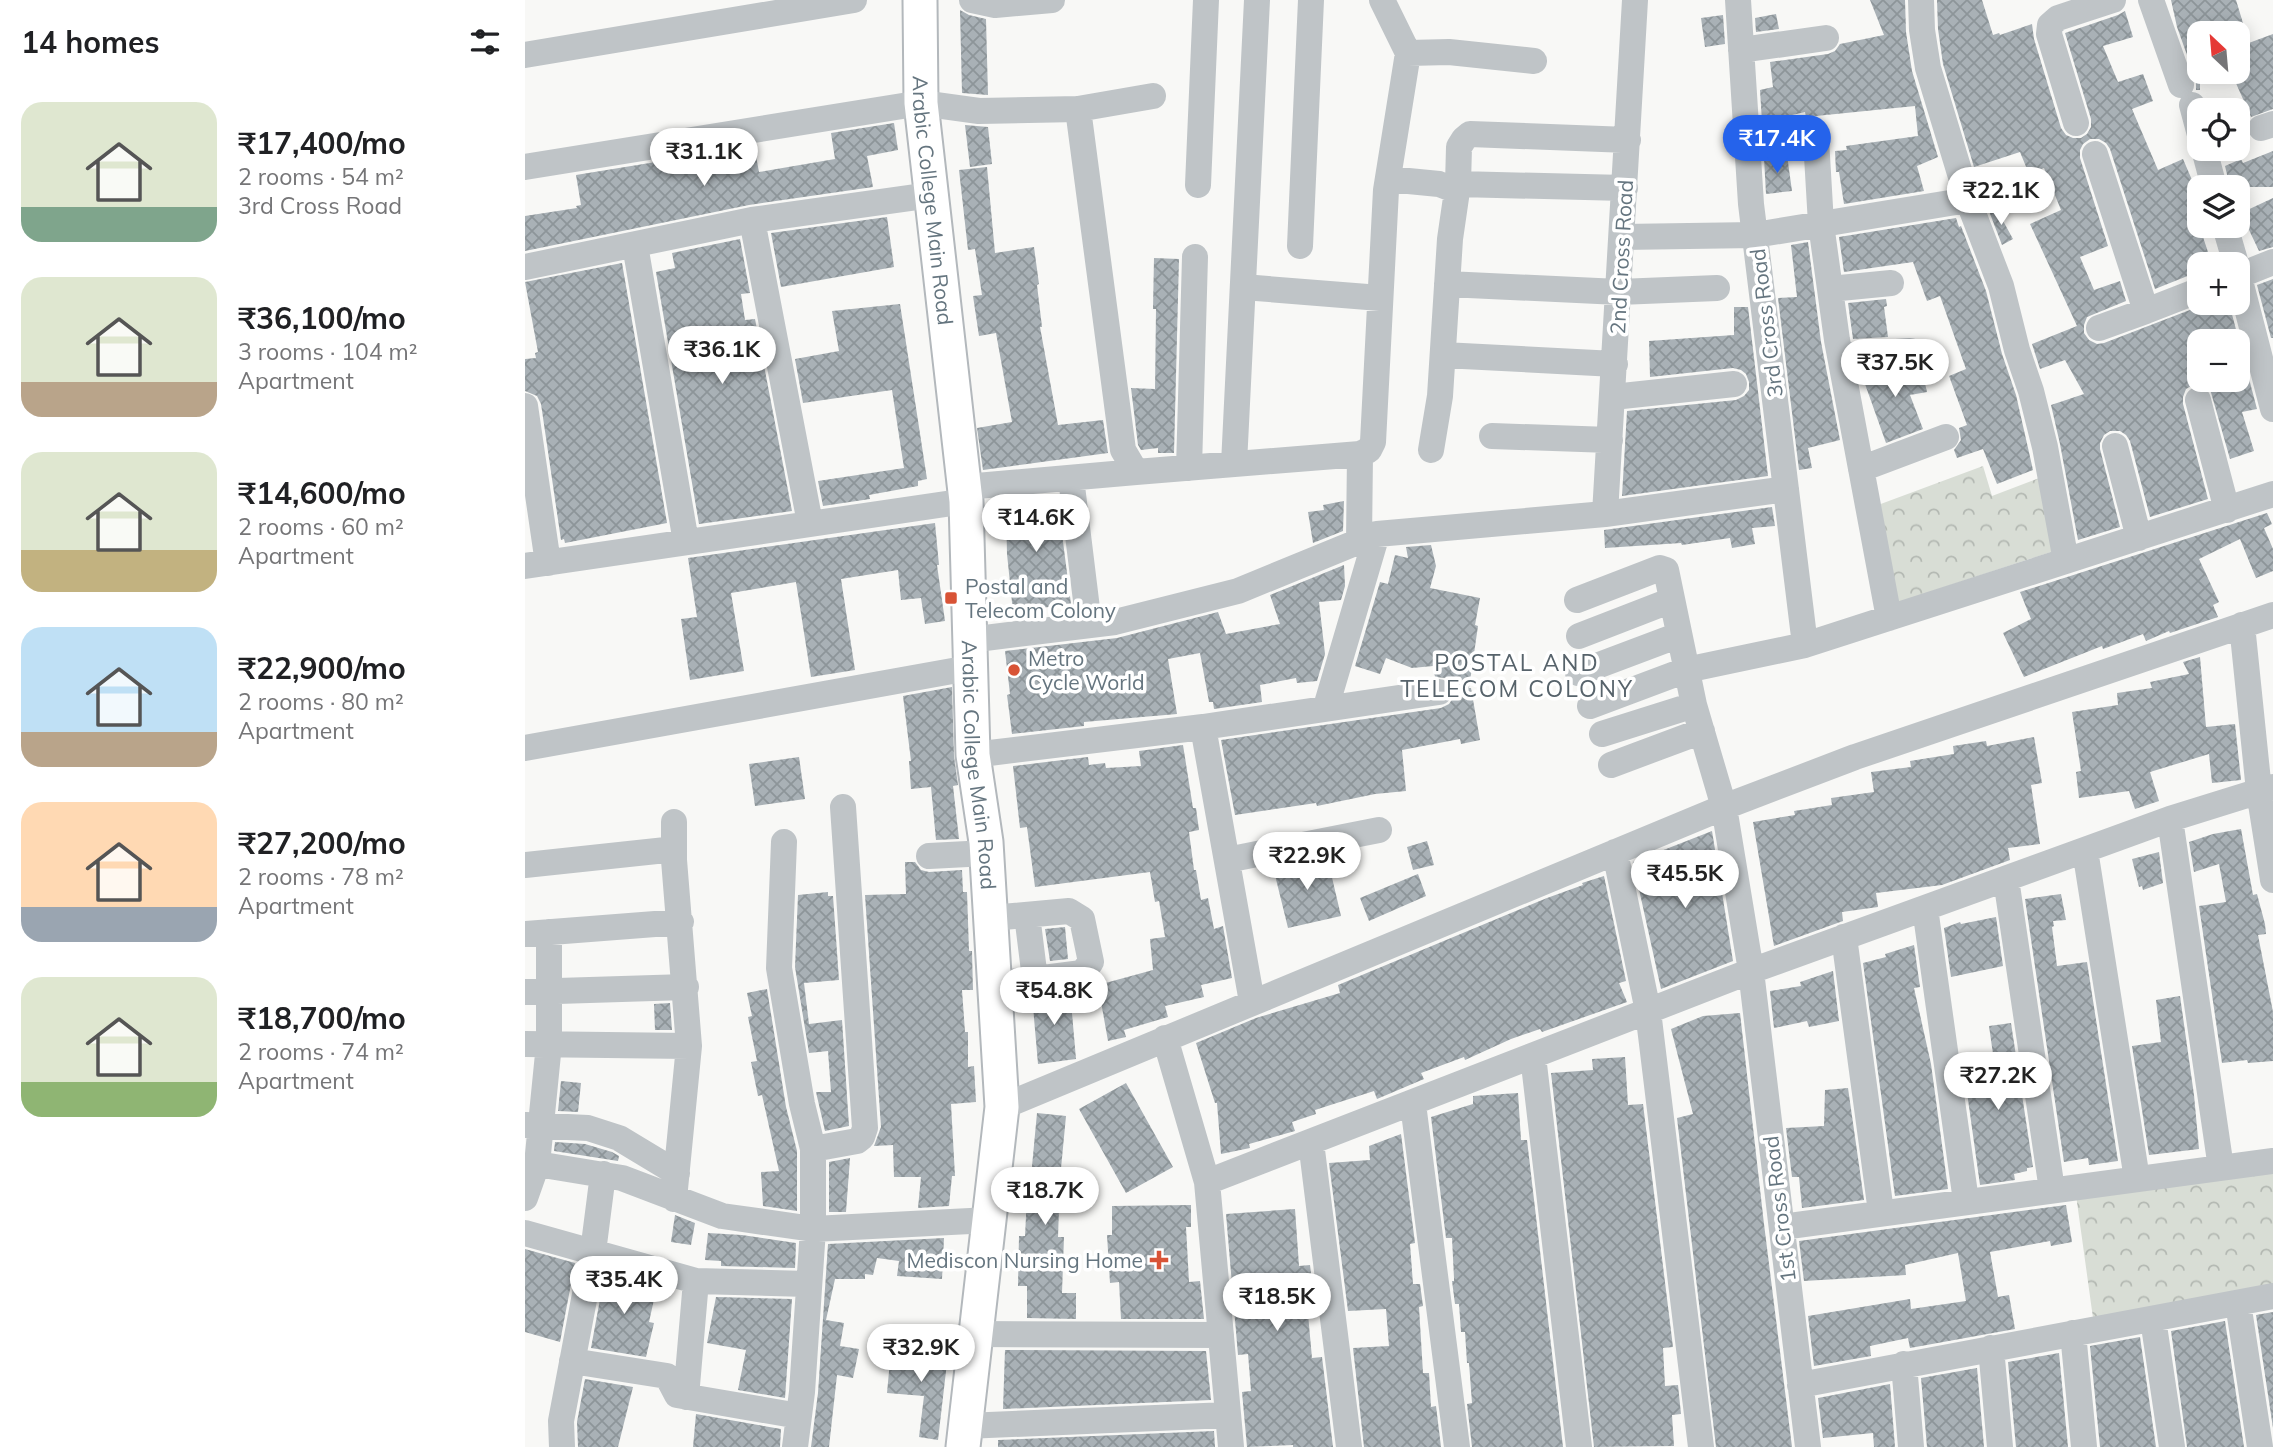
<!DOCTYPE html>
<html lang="en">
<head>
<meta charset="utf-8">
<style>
	:root { --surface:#fff; --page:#f2f2f2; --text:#202124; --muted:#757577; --accent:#2563eb }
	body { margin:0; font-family:Mulish,sans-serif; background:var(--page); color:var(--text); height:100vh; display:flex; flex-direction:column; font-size:26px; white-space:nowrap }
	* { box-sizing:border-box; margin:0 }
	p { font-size:23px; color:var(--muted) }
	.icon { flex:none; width:38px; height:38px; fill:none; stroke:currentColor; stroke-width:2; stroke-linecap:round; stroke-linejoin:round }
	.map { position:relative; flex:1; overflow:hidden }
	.details { display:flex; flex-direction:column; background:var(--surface); width:525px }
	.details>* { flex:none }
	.needle { width:46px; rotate:334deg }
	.fabs { position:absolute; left:1662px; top:21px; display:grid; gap:14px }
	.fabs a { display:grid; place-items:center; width:63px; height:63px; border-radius:14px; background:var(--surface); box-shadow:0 4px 18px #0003; font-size:35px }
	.price { position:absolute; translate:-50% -60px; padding:0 16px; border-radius:24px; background:#fff; color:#222; font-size:23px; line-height:46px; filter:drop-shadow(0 2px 4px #0008) }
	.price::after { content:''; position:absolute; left:50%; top:42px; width:21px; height:16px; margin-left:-10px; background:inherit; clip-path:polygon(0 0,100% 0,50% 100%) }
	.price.current { background:var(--accent); color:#fff }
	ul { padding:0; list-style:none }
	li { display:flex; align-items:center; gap:21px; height:175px; padding:0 21px }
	li span { display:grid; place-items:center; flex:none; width:196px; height:140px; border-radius:21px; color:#555 }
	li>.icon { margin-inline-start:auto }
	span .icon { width:84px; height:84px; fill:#fffc; stroke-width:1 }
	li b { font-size:30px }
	h2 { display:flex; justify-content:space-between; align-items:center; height:84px; padding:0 21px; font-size:30px }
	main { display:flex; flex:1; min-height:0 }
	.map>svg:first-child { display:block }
	.park { fill:url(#park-crowns) }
	.building { fill:url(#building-cross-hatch); fill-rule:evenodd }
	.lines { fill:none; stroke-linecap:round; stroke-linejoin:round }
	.major-casing { stroke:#b3b8bc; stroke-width:37 }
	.minor { stroke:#bfc4c7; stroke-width:26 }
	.major { stroke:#fff; stroke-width:33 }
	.poi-dot { fill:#d85336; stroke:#fff; stroke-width:2.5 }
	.labels { text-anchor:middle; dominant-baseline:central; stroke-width:7; stroke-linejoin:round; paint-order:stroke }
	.street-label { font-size:21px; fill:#65757f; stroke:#fff }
	.poi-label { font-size:21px; fill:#65757f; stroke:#fff; text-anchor:start }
	.neighbourhood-label { font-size:23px; letter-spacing:2px; fill:#57636b; stroke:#fff }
</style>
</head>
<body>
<main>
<section class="details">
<h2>14 homes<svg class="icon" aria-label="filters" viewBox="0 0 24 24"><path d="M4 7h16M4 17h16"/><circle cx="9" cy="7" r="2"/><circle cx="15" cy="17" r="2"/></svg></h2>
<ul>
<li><span style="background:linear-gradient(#dfe7d0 75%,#7fa58c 0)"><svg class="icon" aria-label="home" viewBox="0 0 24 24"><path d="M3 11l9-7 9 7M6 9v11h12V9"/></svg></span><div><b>₹17,400/mo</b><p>2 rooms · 54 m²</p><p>3rd Cross Road</p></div></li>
<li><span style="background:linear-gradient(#dfe7d0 75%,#b9a48a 0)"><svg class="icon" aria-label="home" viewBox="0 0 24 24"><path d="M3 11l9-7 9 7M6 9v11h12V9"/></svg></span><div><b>₹36,100/mo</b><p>3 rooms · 104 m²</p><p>Apartment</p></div></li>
<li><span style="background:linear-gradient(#dfe7d0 70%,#c2b280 0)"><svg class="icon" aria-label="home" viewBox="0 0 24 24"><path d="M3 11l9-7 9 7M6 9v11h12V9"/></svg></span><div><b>₹14,600/mo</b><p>2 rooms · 60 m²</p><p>Apartment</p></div></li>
<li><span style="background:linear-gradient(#bfe0f5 75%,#b9a48a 0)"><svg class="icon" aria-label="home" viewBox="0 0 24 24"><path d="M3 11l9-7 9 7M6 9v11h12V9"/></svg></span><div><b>₹22,900/mo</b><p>2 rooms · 80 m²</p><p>Apartment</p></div></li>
<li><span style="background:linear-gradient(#ffd9b3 75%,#9aa5b1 0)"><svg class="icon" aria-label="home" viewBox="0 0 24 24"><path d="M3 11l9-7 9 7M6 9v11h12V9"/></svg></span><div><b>₹27,200/mo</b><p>2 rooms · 78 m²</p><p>Apartment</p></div></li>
<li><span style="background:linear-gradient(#dfe7d0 75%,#8fb573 0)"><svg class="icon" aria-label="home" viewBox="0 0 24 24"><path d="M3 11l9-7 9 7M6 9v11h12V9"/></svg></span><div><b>₹18,700/mo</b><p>2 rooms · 74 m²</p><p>Apartment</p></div></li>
</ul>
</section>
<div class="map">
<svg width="1748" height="1447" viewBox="0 0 1748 1447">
	<defs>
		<pattern id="park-crowns" width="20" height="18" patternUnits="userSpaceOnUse" patternTransform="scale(1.75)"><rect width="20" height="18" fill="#d8ddd5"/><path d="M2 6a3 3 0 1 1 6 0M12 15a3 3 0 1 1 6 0" fill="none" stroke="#b3b8b2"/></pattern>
		<pattern id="building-cross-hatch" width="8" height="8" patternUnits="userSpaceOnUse" patternTransform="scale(1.75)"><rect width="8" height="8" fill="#a9b1b6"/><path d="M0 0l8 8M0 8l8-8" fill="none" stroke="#8d9599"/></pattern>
	</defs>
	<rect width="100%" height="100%" fill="#f8f8f6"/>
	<path class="park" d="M1458 466 1467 496 1517 477 1529 551 1371 603 1353 505Z
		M1748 1166V1292L1568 1318 1551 1195Z"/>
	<path class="building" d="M1345 0H1380L1381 32 1387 71 1413 157 1392 166 1399 191 1319 204 1314 172H1311L1310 151 1322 150 1321 146 1393 136 1390 106 1281 117 1280 112 1237 122 1235 90 1248 87 1245 62 1303 54 1310 51 1315 44 1359 35Z
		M1412 0H1457L1468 35 1474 33 1475 35 1507 24 1509 39 1536 128 1541 135 1548 138H1556L1562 134 1566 127V119L1540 33 1593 15 1600 11 1608 37 1578 46 1593 82 1618 74 1628 101 1607 109 1633 170 1658 159 1667 180 1670 178 1675 193V204L1668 207 1687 264H1675V271L1630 289 1585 149 1581 143 1574 139H1565L1558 144 1555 150V158L1583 246 1555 257 1569 290 1595 281 1601 301 1562 317 1559 325V333L1564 340 1572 344 1579 343 1683 303H1704L1732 409 1717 412 1729 451 1705 459 1685 389 1676 385H1668L1661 389 1658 397V404L1683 499 1625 517 1605 441 1601 435 1595 431H1585L1579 435 1575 443V449L1595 527 1553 540 1535 444 1526 405 1559 394 1540 360 1515 369 1507 344 1552 326 1505 224 1536 210 1519 168 1504 174 1495 152 1449 167 1418 64 1413 29ZM1675 341H1713V380H1675Z
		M1646 0H1711L1721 33H1675V90H1671V80L1652 27Z
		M435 10 444 15 461 19 463 95 437 93Z
		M1251 14 1254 29 1231 32 1230 18Z
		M1198 15 1200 44 1180 47 1176 18Z
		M1748 34V109L1726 117 1706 72H1713L1717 68 1713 47Z
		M369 123 373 150 342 156 348 187 224 205 0 251V216L52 208 51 206 56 205 51 175 229 146 234 172 310 159 306 133Z
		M440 125 463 127 467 164 445 167Z
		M1748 151V187H1705L1700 166 1716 159 1718 163Z
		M1262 155 1267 191 1241 194 1239 158Z
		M462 167 470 253 509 247 514 284 512 285 517 327H515L533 425 578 420 583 453 458 470 452 428 487 422 471 333 454 336 448 296 457 295 450 249 443 250 434 170Z
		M1748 198V247L1734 251 1716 213Z
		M1471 208 1488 239 1477 245 1464 211Z
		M362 217 369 267 256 287 246 233Z
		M1431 218 1434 227 1436 226 1461 291 1477 354 1491 395 1508 470 1472 484 1458 449 1432 458 1429 450 1436 440 1434 428 1442 425 1424 376 1441 369 1415 296 1402 301 1388 262 1319 272 1314 237Z
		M215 239 225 293 216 294 220 320 230 319 267 511 174 524 131 272 150 268 147 253Z
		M1283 242 1296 342 1315 440 1283 448 1287 468 1274 470 1253 298 1272 297 1266 245Z
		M629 258 654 259 649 453H633V448L616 450 613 445 606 388 630 389 631 309H628Z
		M97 263 142 523 40 543 39 539 36 540 16 404 12 396 0 391V359L11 358 10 353 13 352 0 282Z
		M1748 279V338H1746L1732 285Z
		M1361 299 1362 306 1359 307 1363 337 1328 339 1323 303Z
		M375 304 402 479 393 481V486L344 495 345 499 298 506 293 481 379 468 367 390 278 403 270 359 314 351 307 311Z
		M1209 307H1223L1243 476 1097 496 1102 411 1211 400 1219 396 1224 390V382L1221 374 1216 370 1208 368 1125 377 1124 341 1209 335Z
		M1395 362 1402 392 1385 395 1398 429 1361 443 1335 370 1386 367Z
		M532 495 546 604 488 612 482 554 481 500Z
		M819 501 818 531 788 543 783 512 799 510 798 505Z
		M1247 507 1250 526 1227 528 1230 544 1207 548 1205 538 1157 545 1156 543 1080 548 1079 530Z
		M1742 513 1747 524 1739 528 1748 549V571L1731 578 1715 539 1674 559 1694 602 1688 605 1693 617 1645 633 1644 631 1621 641 1618 634 1578 649 1577 646 1499 677 1478 633 1506 619 1495 592Z
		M410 523 414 565H412L420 621 400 624 396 598 376 600 373 570 316 579 330 670 286 677 271 582 206 593 219 671 165 680 156 619 172 617 163 558Z
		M906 545 911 566 905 588 955 598 950 625 953 626 944 688H946L955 740 936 744 935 739 877 750 881 791 850 794 792 806 791 803 710 815 696 740 916 708 924 704 928 698 930 690 938 689 928 685 920 678 910 677 908 666 887 668 861 658 855 674 830 666 855 582 863 584 870 555 883 558 881 547Z
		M819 565 820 586 816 600 794 602 800 654 792 681 772 683 771 678 735 685 737 702 689 709 688 702H684L675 653 643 659 652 714 559 722V726L487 734 482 695 485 694 480 651 592 638 693 612 701 634 755 624 745 595Z
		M1675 657 1681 727 1710 724 1716 780 1687 783 1684 754 1625 772 1634 801 1610 809 1604 791 1554 798 1551 772 1556 771 1547 712 1593 705 1592 693 1627 688 1625 682 1664 674 1658 662Z
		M427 687 429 756 433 785 428 786 434 839 411 840 406 787 386 789 384 761H386L378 696Z
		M1509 737 1517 783 1506 785 1515 844 1483 848 1485 860 1417 885 1351 893 1353 907 1317 912 1318 921 1249 946 1228 822 1270 815 1269 811 1307 805 1306 798 1349 792 1346 772 1386 767 1385 761 1429 754 1428 746 1461 741 1462 746Z
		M658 745 668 808H671L674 830 664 832 669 870H671L676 900 683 898 689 929 698 926 707 978 676 985 679 997 640 1006 643 1017 599 1030 601 1037 583 1041 573 985 628 970 625 939 640 937 634 901 630 902 625 872 510 887 502 827 495 828 488 766 563 757 564 765 580 763 581 768 616 766 614 751Z
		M274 757 280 799 230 806 224 764Z
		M1716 829 1728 895 1732 894 1740 924 1741 934 1733 935 1748 1012V1061L1723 1063 1722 1060 1697 1063 1674 906 1701 902 1694 864 1669 872 1664 842 1688 834Z
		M1187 831 1208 961 1136 989 1108 862Z
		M902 841 909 865 888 870 882 847Z
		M1634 852 1638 883 1618 890 1617 886 1614 887 1607 859Z
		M798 857 801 870 805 869 816 916 763 928 748 867Z
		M380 862H390L396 870 404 872 437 870 438 892H442L444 951H447L448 990H437L440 1032H443V1067L449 1066 451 1102 426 1104 430 1176H427L424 1206 393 1208 396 1177H369L368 1145 349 1146 356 1127 340 895 381 894Z
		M893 874 901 896 844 921 835 898Z
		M1079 876 1101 981 1094 983 1102 1002 1017 1032 1015 1029 986 1039 940 1060 939 1057 896 1073 899 1079 852 1099 849 1091 790 1110 791 1114 767 1122 770 1131 724 1144 725 1148 696 1154 692 1103H690L671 1043 731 1018 815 993 813 985 1022 898 1058 885 1057 883Z
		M303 892V896H308L314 980 279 983 284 1024 317 1020 324 1126 300 1131 291 1092H306L303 1051 284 1053 270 967 273 895Z
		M1536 894 1541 920 1528 921 1529 926 1527 927 1532 966 1562 962 1593 1161 1564 1165 1563 1158 1539 1162 1500 899Z
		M1471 917 1478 966 1426 977 1419 928 1435 922 1436 924Z
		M540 927 543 959 525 961 520 929Z
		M1389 945 1395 987 1389 988 1406 1064 1423 1189 1370 1196 1338 963 1361 957 1360 954Z
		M1308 971 1314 1021 1284 1027 1282 1021 1249 1028 1245 991 1276 986 1275 982Z
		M242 989 261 1107 272 1151V1211L238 1206 236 1172 254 1171 237 1095 233 1096 226 1062 232 1061 223 1017 227 1016 222 993Z
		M545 990 551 1059 513 1064 507 995Z
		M1655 996 1669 1095 1674 1149 1624 1155 1607 1046 1636 1042 1631 1000Z
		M145 1003 147 1030H130L129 1004Z
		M1215 1013 1239 1224 1267 1447H1191L1152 1118 1168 1114 1146 1029 1178 1016Z
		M1486 1023 1508 1167 1502 1168V1171L1489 1174 1490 1180 1455 1185 1438 1064 1469 1061 1464 1026Z
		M1100 1057 1103 1105 1118 1104 1148 1347 1138 1348 1140 1386 1153 1385 1156 1414 1147 1415 1149 1446 1069 1447 1026 1073 1068 1070 1067 1059Z
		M36 1081 56 1083 53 1112 33 1111Z
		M601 1083 648 1167 601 1193 554 1109Z
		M1323 1088 1339 1200 1277 1208 1274 1177H1267L1261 1128 1299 1126 1300 1090Z
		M993 1093 996 1140H1002L1038 1447H947L942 1404 947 1403 944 1363H942L940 1332H936L934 1304H930L927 1281H929V1278L927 1238H921L906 1117 948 1104V1096Z
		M512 1113 541 1116 535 1179 533 1237H539L537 1293H551V1319L502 1318V1286H493L494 1236H500L503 1177H506Z
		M876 1134 890 1243 885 1244 888 1284H895L898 1306 894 1307 898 1373H904L906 1407 911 1406 916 1447H839L828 1348 864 1346 861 1309 823 1311 804 1163 845 1160 844 1146Z
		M30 1142 60 1144 87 1152 94 1156 93 1161 29 1151Z
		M325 1158 321 1212H304V1162Z
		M666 1205V1227H661L664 1282 675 1281 679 1319H596L594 1282 585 1283 582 1235H587V1206Z
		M1541 1205 1547 1242 1526 1246 1525 1241 1465 1252 1473 1297 1484 1295 1490 1329 1385 1348 1383 1338 1345 1346 1346 1356 1289 1366 1283 1316 1385 1299 1386 1309 1441 1301 1433 1253 1380 1265 1381 1275 1279 1281 1274 1241Z
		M770 1209 774 1266 785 1265 791 1313 783 1314 787 1358 797 1357 808 1447H768V1445L722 1447 717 1392 726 1391 723 1354 713 1355 701 1214Z
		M150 1215 170 1223 166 1245 146 1242Z
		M183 1233 217 1235 271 1243 270 1268 196 1266V1261L180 1260Z
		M419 1238 417 1279 372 1276 374 1261 352 1258 348 1275 340 1274V1279H310L301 1320 319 1323 315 1346 334 1349 328 1378 312 1375 304 1447H286L293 1393 303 1244Z
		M0 1249 50 1263 35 1342 0 1332Z
		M80 1272 132 1286 124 1322 129 1323 121 1357 66 1348Z
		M191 1297 267 1299 260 1398 213 1390 221 1350 182 1343Z
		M1748 1312V1428L1731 1315Z
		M1700 1321 1719 1447H1662L1646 1331Z
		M1615 1337 1631 1447H1575L1565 1346Z
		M366 1350 423 1354 413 1440 394 1437 399 1396 362 1393Z
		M480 1350 681 1351 686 1400 478 1409Z
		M1534 1353 1543 1447H1491L1483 1362Z
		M1452 1368 1459 1447H1402L1396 1378Z
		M60 1379 108 1387 93 1447H53L52 1422Z
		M1365 1384 1370 1447H1349L1348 1433 1298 1438 1293 1398Z
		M171 1414 256 1429 255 1447H168Z
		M689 1431 690 1447H473V1440Z"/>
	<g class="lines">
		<defs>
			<g id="major">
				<path id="s1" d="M395 0 396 103 441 501 448 755 461 842 477 1107 438 1447"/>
			</g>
		</defs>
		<use href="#major" class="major-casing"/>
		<path class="minor" d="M447 0 470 5 527 0
			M857 0 883 53 924 52 1009 61
			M1213 0 1226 204 1280 645
			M1396 0 1397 30 1403 68 1443 200 1476 286 1492 350 1506 391 1520 447 1541 561
			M1626 0 1656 85
			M1216 50 1301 38
			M0 55 329 0
			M1667 105 1675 135
			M1551 123 1524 34 1525 25 1533 18 1588 0
			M1736 128 1748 124
			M1291 139 1296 224 1312 340 1364 618
			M1679 149 1689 187
			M1570 154 1621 311 1675 290
			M0 167 396 103 454 111 553 109 628 96
			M863 179 914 184 932 191
			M933 184 1100 188
			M673 185 681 0
			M227 220 285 523
			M1700 226 1711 264
			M1097 237 1230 235 1443 200
			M110 245 161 542
			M775 246 786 0
			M0 267 227 220 406 195
			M1713 273 1748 409
			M1713 276 1748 262
			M922 284 1094 292 1192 288
			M718 287 855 298
			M1305 289 1366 283
			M1574 328 1621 311
			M918 355 1090 364
			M1315 356 1385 351
			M1088 397 1209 384
			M1673 400 1702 510
			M0 406 23 563
			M967 436 1085 440
			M1590 446 1614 538
			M906 450 915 396 925 239 933 184 934 147 939 139 945 134 1103 140
			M709 464 732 0
			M664 468 670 257
			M1336 469 1421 437
			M611 472 835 454 844 450 848 442 861 190 883 53
			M546 478 564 625
			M440 487 611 472 598 450 553 109
			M1080 514 1110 0
			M834 541 835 454
			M0 566 441 501
			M1052 600 1135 568 1141 570 1169 705 1199 807 1226 971 1283 1447
			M1717 625 1734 791 1748 880
			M1054 636 1147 600
			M444 640 590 622 713 591 852 534
			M1053 673 1154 635
			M1065 706 1161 670 1280 645 1748 494
			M801 707 852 534 1080 514 1261 489
			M1077 734 1169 705
			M0 748 444 668
			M448 755 678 727
			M1086 765 1177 731
			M1645 819 1696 1168
			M259 842 254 968 277 1104 288 1149V1229L277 1392 270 1447
			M1560 850 1612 1179
			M1090 852 1123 1011 1176 1447
			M404 856 462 853
			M149 860V822
			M702 860 854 830
			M0 865 141 850 146 853 149 860 164 1046 149 1199
			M1481 879 1527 1190
			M1400 908 1441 1201
			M502 915 510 979
			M466 918 544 911 557 919 566 962 557 973 470 984
			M0 934 156 922
			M1319 937 1356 1212
			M0 992 161 987
			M727 1002 678 727 914 692
			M640 1038 682 1182 1226 971 1645 819 1748 787
			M0 1044 164 1046
			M1008 1056 1054 1447
			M888 1104 932 1447
			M477 1107 1199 807 1330 757 1748 615
			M1 1125 63 1128 94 1138 152 1173
			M786 1142 824 1447
			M288 1149 332 1141 337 1137 340 1128 318 807
			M12 1164 97 1178 197 1216 288 1229 465 1220
			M682 1182 706 1447
			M0 1198 12 1164 24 1044V932
			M1257 1227 1748 1161
			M0 1233 171 1281 283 1284
			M1713 1303 1735 1447
			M1628 1319 1647 1447
			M1548 1333 1559 1447
			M451 1334 696 1335
			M1466 1348 1475 1447
			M47 1361 142 1376 152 1395 274 1416
			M1379 1364 1386 1447
			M1275 1385 1748 1296
			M161 1397 171 1281
			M440 1426 703 1415
			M37 1447 36 1421 68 1252 78 1174"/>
		<use href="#major" class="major"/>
	</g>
	<g class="poi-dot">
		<rect x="419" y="591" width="14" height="14" rx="3.5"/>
		<circle cx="489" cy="670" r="7"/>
		<path d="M630.5 1249.5h7v7h7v7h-7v7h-7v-7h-7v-7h7z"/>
	</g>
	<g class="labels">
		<g class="street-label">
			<text stroke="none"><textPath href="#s1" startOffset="201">Arabic College Main Road</textPath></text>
			<text transform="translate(1096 257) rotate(-87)">2nd Cross Road</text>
			<text transform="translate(1241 323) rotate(-97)">3rd Cross Road</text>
			<text stroke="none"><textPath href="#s1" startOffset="768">Arabic College Main Road</textPath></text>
			<text transform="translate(1254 1209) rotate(-97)">1st Cross Road</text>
		</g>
		<g class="poi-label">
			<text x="440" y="586">Postal and<tspan x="440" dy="24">Telecom Colony</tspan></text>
			<text x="503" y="658">Metro<tspan x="503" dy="24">Cycle World</tspan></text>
			<text x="618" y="1260" text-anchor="end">Mediscon Nursing Home</text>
		</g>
		<g class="neighbourhood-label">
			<text x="992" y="662">POSTAL AND<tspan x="992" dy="26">TELECOM COLONY</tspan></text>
		</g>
	</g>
</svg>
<div class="fabs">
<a><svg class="needle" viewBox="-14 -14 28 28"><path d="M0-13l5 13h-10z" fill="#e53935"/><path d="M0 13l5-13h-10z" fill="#757577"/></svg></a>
<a><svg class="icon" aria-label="locate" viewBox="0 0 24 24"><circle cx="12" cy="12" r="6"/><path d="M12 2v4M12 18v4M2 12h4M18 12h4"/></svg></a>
<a><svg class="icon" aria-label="layers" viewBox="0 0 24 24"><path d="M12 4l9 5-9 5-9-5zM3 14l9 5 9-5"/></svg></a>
<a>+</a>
<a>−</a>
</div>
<b class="price current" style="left:1252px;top:175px">₹17.4K</b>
<b class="price" style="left:179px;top:188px">₹31.1K</b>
<b class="price" style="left:1476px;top:227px">₹22.1K</b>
<b class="price" style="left:197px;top:386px">₹36.1K</b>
<b class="price" style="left:1370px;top:399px">₹37.5K</b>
<b class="price" style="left:511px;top:554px">₹14.6K</b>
<b class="price" style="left:782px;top:892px">₹22.9K</b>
<b class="price" style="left:1160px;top:910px">₹45.5K</b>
<b class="price" style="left:529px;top:1027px">₹54.8K</b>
<b class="price" style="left:1473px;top:1112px">₹27.2K</b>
<b class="price" style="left:520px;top:1227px">₹18.7K</b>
<b class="price" style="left:99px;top:1316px">₹35.4K</b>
<b class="price" style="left:752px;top:1333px">₹18.5K</b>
<b class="price" style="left:396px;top:1384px">₹32.9K</b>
</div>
</main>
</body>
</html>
